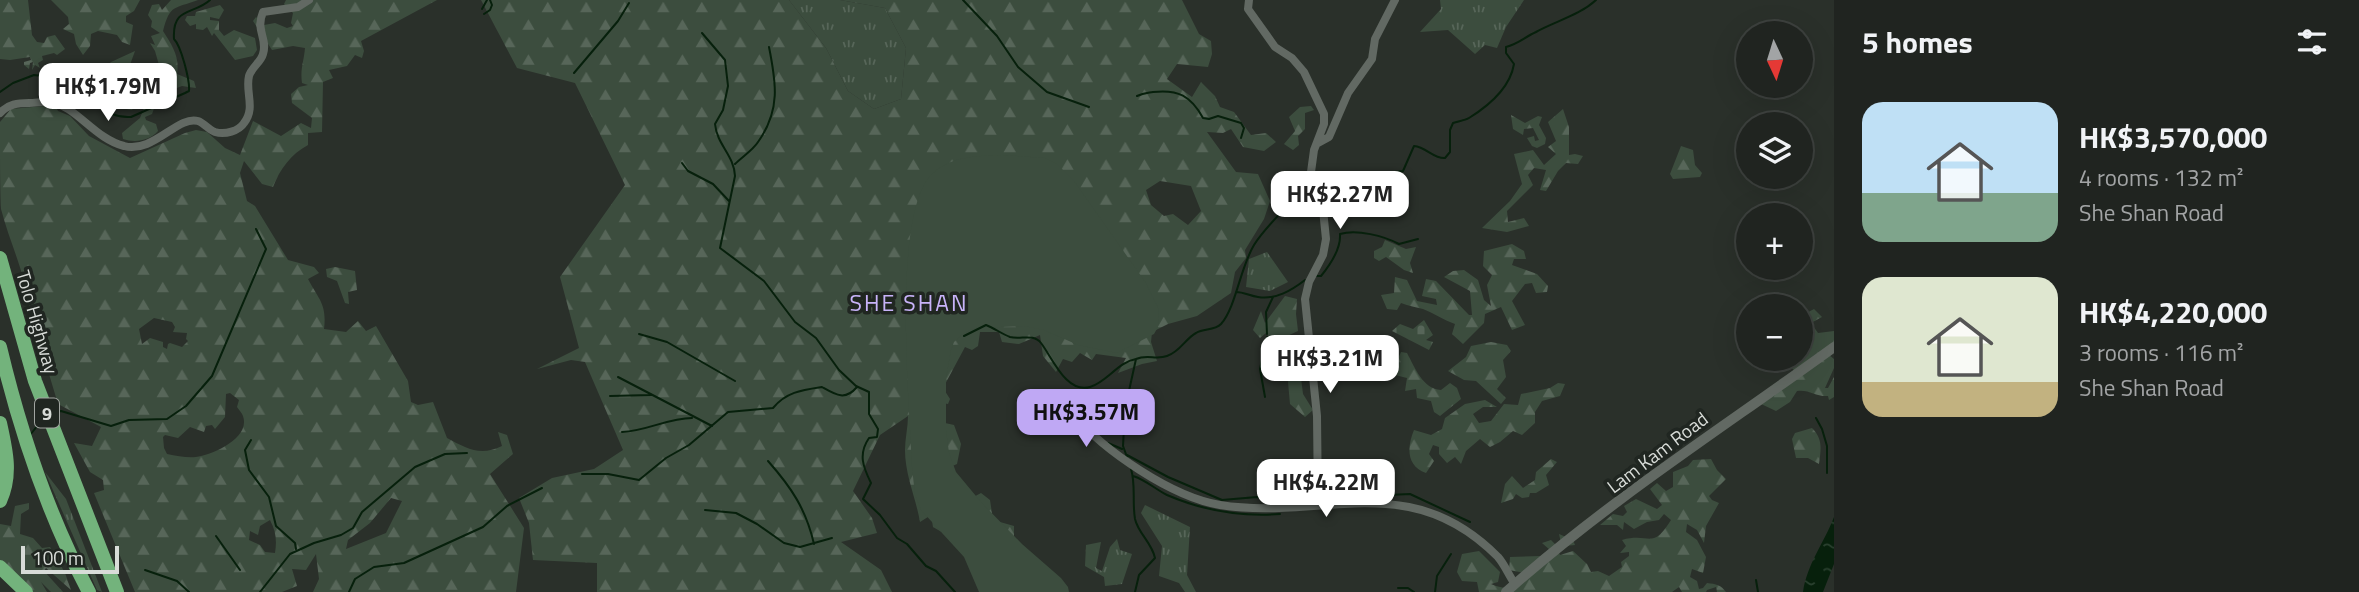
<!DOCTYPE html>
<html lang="en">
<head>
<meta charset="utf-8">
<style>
	:root { --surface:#202420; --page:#2d302d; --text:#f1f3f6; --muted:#a2a4a5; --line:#3d413e; --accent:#bfa8f4 }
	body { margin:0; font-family:"Titillium Web",sans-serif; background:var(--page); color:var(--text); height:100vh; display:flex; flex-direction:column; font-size:26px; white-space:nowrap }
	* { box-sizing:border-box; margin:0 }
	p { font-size:23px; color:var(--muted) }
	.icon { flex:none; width:38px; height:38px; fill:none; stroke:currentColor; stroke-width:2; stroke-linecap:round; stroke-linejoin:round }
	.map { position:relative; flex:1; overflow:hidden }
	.side { display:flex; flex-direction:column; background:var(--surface); width:525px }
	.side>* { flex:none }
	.needle { width:46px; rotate:176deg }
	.fabs { position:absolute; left:1736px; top:21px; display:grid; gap:14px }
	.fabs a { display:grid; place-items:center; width:77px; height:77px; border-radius:50%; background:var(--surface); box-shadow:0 7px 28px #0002,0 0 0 2px var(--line); font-size:35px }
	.scale { position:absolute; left:21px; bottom:18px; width:98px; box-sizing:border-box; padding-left:7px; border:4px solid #d8dcd8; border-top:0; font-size:19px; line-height:24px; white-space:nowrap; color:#d8dcd8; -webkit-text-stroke:5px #202621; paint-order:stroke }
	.price { position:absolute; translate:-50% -60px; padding:0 16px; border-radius:14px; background:#fff; color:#222; font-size:23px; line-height:46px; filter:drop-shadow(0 2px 4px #0008) }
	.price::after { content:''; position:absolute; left:50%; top:42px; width:21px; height:16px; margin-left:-10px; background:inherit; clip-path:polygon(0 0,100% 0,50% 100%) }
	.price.on { background:var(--accent); color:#111 }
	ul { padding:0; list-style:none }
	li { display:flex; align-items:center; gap:21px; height:175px; padding:0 28px }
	li span { display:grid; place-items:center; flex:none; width:196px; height:140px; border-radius:21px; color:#555 }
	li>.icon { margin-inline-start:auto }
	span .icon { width:84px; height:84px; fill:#fffc; stroke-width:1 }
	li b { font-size:30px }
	h2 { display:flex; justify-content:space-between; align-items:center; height:84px; padding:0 28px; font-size:30px }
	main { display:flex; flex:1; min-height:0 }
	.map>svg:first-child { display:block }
	.grass { fill:url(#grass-tufts) }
	.forest { fill:url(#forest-firs); fill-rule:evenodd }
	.cemetery { fill:url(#cemetery-stones) }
	.park { fill:#3c4d3e }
	.water { fill:url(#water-ripples) }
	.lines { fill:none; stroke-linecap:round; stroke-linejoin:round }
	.stream { stroke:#07200c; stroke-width:2 }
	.minor { stroke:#626963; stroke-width:8 }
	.secondary { stroke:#626963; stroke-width:10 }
	.motorway { stroke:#73b37c; stroke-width:14 }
	.labels { text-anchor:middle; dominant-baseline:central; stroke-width:7; stroke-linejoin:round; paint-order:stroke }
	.shield { fill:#202621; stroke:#a1a5a1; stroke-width:2 }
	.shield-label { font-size:18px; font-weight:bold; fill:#d8dcd8 }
	.street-label { font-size:19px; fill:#d8dcd8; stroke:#202621 }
	.quarter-label { font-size:23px; letter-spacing:2px; fill:#c8b3f9; stroke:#202621 }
</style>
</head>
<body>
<main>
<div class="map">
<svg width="1834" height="592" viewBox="0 0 1834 592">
	<defs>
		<pattern id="grass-tufts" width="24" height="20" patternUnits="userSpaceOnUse" patternTransform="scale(1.75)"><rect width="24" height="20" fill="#3c4d3e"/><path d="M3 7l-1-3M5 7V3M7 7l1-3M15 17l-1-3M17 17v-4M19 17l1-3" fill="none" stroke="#576659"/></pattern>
		<pattern id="forest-firs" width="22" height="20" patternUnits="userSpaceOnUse" patternTransform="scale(1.75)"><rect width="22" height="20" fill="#3c4d3e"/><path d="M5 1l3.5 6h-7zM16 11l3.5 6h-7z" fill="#576659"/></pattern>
		<pattern id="cemetery-stones" width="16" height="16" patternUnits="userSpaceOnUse" patternTransform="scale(1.75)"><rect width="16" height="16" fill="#3c4d3e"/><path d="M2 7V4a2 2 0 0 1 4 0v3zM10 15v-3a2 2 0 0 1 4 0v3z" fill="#576659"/></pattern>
		<pattern id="water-ripples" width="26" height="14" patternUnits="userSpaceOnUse" patternTransform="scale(1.75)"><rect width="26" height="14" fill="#07200c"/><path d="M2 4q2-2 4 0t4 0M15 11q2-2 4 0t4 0" fill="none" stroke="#2a402f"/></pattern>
	</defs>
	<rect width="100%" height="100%" fill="#2a302a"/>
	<path class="grass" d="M789 0H840L885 8 906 48 901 99 874 109 848 91 826 48Z
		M1440 0H1524L1506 27 1497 48 1485 45 1475 54 1448 30 1420 32 1441 9Z
		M1267 252 1288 282 1270 291 1246 287 1249 259Z
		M45 472 66 499 102 592 97 590Z
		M1145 505 1190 527 1187 575 1196 592H1185L1179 583 1159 576 1162 546 1141 513Z
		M1117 539 1120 550 1132 554 1122 584 1105 586 1104 577 1085 566 1086 545 1101 542 1096 568 1102 571 1110 547Z"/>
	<path class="forest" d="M0 0H28L32 35 37 42 44 43 47 37 55 35 65 49 57 55 54 53 42 56 43 60 38 63 40 68 35 65 32 70 33 62 30 63 29 69 24 65V62L31 60 30 57 10 60 0 59Z
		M51 0H140L134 11 126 16V22L133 25 130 45 122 42 117 35 98 31 91 34 90 46 83 55 76 44 74 34 63 29 69 24 68 17Z
		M171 0H198C174 9 170 4 163 31 172 45 180 57 177 74L194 81 196 88 182 86 159 95 152 114 145 117 146 120 156 124 158 131C149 141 135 143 123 139L122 133 140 118 146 103H136L132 110 121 108 119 102 111 109 105 107 112 100 109 93 102 98 99 96 100 87 93 81 111 62 135 51 127 73 148 99 163 79 155 51 150 43 155 45 151 36 160 33 151 27 152 21 148 15 152 5 159 4 162 10Z
		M286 0H437L361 41 364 51 362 58 355 55 347 66 329 70 333 78 323 82 322 132 308 133V145C291 154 280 169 273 187L262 184 244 161 240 173 247 201 255 206 288 260 314 267 319 273 308 279C319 300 327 304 324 329L346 332 358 321 366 331 376 326 408 381 411 402 418 405 433 402 447 438C466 448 480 457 502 446L498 432 507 435 513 454 490 474 524 528 516 592H313L319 579 316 554 306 570 292 569 297 586 282 592H135L94 493 104 490 103 480 90 472 74 443 92 446 101 427 58 404 49 374 45 346 37 339 44 331 40 323 30 314C26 273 11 247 1 209 0 190 0 144 0 122L11 109 55 105 58 111 70 116 89 136 130 158 185 133 196 130 207 132 225 148 240 155 253 121 281 136 301 123 311 128 312 118 292 103 291 94 299 87 308 85 302 83C300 69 304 61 305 48L293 46 272 50 253 21 256 17 264 25 275 23 287 28 293 26 291 23 293 13 284 4ZM154 318 172 322 175 327 173 332 187 333 186 339 188 341 182 347 170 343 168 344 167 349 163 347V342L150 338 142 344 139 329ZM230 393 239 400 237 407C239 410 242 413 243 416 251 438 212 455 196 457 187 458 177 456 167 454L164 448 163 437 165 435 178 438 190 427 204 432 206 426 212 425 215 429 225 417 226 394ZM391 498 402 501 386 533 346 549 348 540 370 523ZM270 520C276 531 277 541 275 553L265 552 260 545 249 540 250 531 258 535 260 526Z
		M481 0H789L826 48 848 91 874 109 901 99 906 48 885 8 840 0H1182L1199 34 1211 41 1212 54 1208 67 1177 64 1167 79 1192 97 1201 82 1215 96 1220 107 1234 112 1251 135 1266 133 1276 142 1264 151 1243 147 1231 129 1223 133 1207 132 1236 172 1258 174 1270 201 1264 219 1245 250 1246 258 1235 272 1231 293 1197 316 1168 324 1152 332 1151 342 1157 361 1142 364 1118 373 1126 358 1096 354 1092 360 1080 353 1072 362 1063 359 1056 372 1043 356 1040 335 1019 344 1002 342 999 332H980L978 346 972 350 965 347 943 388 950 399 948 404 937 402 936 421 954 425 961 444 957 464 943 470 968 500 981 493 990 500 993 520 1014 526V550L952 538 933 527 931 515 920 522C916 498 905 475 905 450 905 439 908 427 908 416L880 435 853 491 872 518 877 533 841 542 881 570 892 592H597V563L533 560 529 523 519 498 552 478 594 469 623 450 585 362 571 360 537 369 579 348 560 277 625 185 575 83 517 68ZM1160 181 1191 186 1201 211 1188 225 1173 214 1164 216 1151 205 1146 190Z
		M220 5 224 10 219 19 210 17V20L219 21V30L224 36 234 30 255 38 257 50 253 56 235 60 214 33 212 36 207 27 203 30 196 29V24L190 26 185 20 187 16H195L196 12Z
		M1311 106 1314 110 1305 113V129L1298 136 1299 145 1293 150 1284 144 1295 131 1289 117 1300 107Z
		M1563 109 1569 127V155L1575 154 1583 156 1578 164 1566 163 1558 171 1546 191 1540 190 1546 170 1534 168 1528 175 1533 185 1507 211 1508 222 1524 218 1529 226 1507 232 1482 228 1510 201 1522 184 1514 154 1533 150 1544 165 1556 154 1548 147 1556 141 1548 122Z
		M1511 115 1525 123 1538 116 1542 117 1539 125 1546 138 1545 144 1537 148 1532 146 1527 138 1534 136 1535 141 1539 140 1533 128 1524 129 1523 135 1513 129Z
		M1681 146 1693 150 1695 165 1702 173 1700 177 1673 179 1670 174Z
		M1385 240 1406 249 1416 247 1410 263 1413 273 1404 270 1386 257 1379 261 1374 258V251L1382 247Z
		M1512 244 1524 251 1526 259H1514L1512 265 1537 274 1548 286 1547 292 1536 293 1532 283 1525 284 1512 301 1525 325 1512 330 1501 307 1485 314 1484 323 1463 344 1452 334 1455 324C1443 320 1434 313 1423 309 1416 307 1409 306 1401 303L1397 310 1387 309 1381 295 1394 293 1395 277 1407 280 1417 301 1437 305 1436 299 1422 296 1426 279 1436 281 1469 315H1472L1470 291 1444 277 1453 271 1464 270 1478 280 1484 300 1491 306 1487 285 1492 275 1483 266 1484 251Z
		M335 267 355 271 357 290 348 292 349 304 345 303 337 281 327 277 326 269Z
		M1285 296 1297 299 1296 314 1298 331 1285 337 1270 338 1266 333 1260 338 1253 330 1261 311 1265 323Z
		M1814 309 1822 317 1811 323 1818 333 1834 331V346L1828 354 1834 359V368L1825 388H1828L1834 377V397L1829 400 1828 396C1816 397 1809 389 1797 391L1790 402 1776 411 1759 403 1794 370 1781 359H1801V316Z
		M1491 342 1507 345 1511 351 1503 360 1506 377 1497 389 1506 398 1501 404 1476 381 1464 380 1448 371 1466 357 1471 346Z
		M1401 352 1407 353C1415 368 1423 389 1441 390L1450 383 1457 388 1461 399 1440 416 1434 412 1431 401 1417 398 1416 389 1405 391 1407 378 1391 374Z
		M1299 362 1303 394 1313 410 1305 417 1290 404 1288 382 1292 365Z
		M1558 383 1565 384 1560 396 1542 401 1535 412V423L1522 435 1513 431 1500 442 1490 447 1480 439 1466 451 1461 464 1455 457 1447 463 1439 454V447L1433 445 1429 454 1434 461 1426 473C1406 466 1407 447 1414 430L1431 435 1442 429 1445 418 1465 404 1485 400 1497 407H1483L1473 414 1479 423 1491 421 1504 404 1518 405 1521 394 1550 388Z
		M1812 428C1823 439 1821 449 1819 464L1808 458H1796L1792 439 1795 433Z
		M1551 459 1557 462 1546 475 1549 485 1536 493H1530L1529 497 1522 498 1516 494 1513 499 1501 503 1505 484 1512 476 1523 488 1535 480 1536 472Z
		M1711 459 1717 470 1726 479 1709 496 1712 500 1719 503 1706 526 1704 543 1697 530 1687 524 1686 532 1697 540 1706 557 1703 573 1692 569 1690 577 1697 581 1699 589 1703 588 1707 583C1716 584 1721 585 1726 592H1717L1716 587 1707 590 1706 592H1682L1679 587 1672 592H1479L1477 582 1462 581 1457 572 1462 554 1479 551 1500 572 1498 582 1491 584C1510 592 1515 586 1530 574L1509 570 1510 557 1542 556 1550 550 1542 543 1551 540 1557 546 1561 543 1559 534 1573 540 1575 545 1564 546 1558 551 1560 555 1573 551 1587 564 1591 572 1598 571 1609 576 1622 567 1621 562 1629 556V552L1620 553 1626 546 1622 540C1650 532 1652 551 1671 520L1664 514 1659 520 1647 522 1634 529 1624 522 1623 530 1617 525H1600L1613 514 1623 516 1627 512 1624 506 1636 499 1657 509 1662 505 1650 489 1657 483 1666 491 1673 487V472L1688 466 1693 460Z
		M29 503V509L21 514 20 534 33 538 42 548 50 547 65 573 71 590 46 568 44 571 63 592H51L41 582 47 592H31L0 568V524L11 526 15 506Z"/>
	<path class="cemetery" d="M1424 320 1433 335 1426 340 1433 342 1429 350 1392 331 1400 324 1413 329Z"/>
	<path class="park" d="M1002 155 1045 158 1057 164 1074 181 1146 283 1159 310 1158 327 1154 334 1117 353 1078 345 1044 330 1024 326 976 328 964 333 954 342 951 350 946 378V430L949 453 956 472 981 502 1022 544 1061 578 1068 587 1069 592H979L964 557 921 510 915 495 912 467C910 408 891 214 932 174 951 156 977 156 1002 155Z"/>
	<path class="water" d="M1834 517V564L1823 592H1803C1807 564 1824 543 1834 517Z"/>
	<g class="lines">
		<path class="stream" d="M963 0 997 36 1018 67 1047 92 1089 107
			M482 9 487 0
			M484 14 490 10 492 5 490 0
			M702 33 725 60 728 86 723 110 715 124C717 145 734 155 735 176L720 248 764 281 795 322 816 338 839 370 856 386 869 392V414L878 429 877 437 869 438C858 454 863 467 871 483L863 499 880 515 897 538 907 544 926 566 936 571 955 592
			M574 73 618 21 629 3
			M0 92 13 83 34 75 58 78 73 76 92 84 96 91V104C107 112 116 118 131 117L185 93 189 91C190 80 181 46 174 39 172 6 194 15 210 0
			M1137 96C1143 93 1147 93 1153 92 1178 89 1191 96 1203 118L1209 119 1218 116 1241 123 1244 128 1241 138
			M682 163 688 171 713 184 729 201
			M735 164C742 157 753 150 758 142 781 110 776 82 769 47
			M1320 179 1343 183 1368 175 1403 171 1414 146C1426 147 1434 159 1445 158L1450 152V130L1453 123C1458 121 1464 121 1469 118 1490 105 1510 88 1514 64L1506 53V47C1518 44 1525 37 1536 32 1556 21 1580 15 1596 0
			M1317 276H1321C1330 265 1341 248 1340 234 1357 229 1384 236 1399 244L1418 239
			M1236 292C1244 292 1250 296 1258 297 1276 300 1292 290 1305 280
			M639 334 667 342 735 381
			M1267 334 1266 312 1273 297
			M964 336 986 325C994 328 1002 334 1010 337 1021 340 1033 333 1041 343 1052 357 1066 394 1090 387 1107 382 1118 362 1136 359
			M618 377 712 426
			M610 396 651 395
			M1265 397 1260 369 1267 337
			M56 412 61 411 111 426 129 420 167 419 186 406 212 376 266 249 256 229
			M1816 418 1822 429 1827 446V473
			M622 432C647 431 668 418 692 418
			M30 435 42 420
			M251 440 245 450 249 470 269 497 276 526 295 543 296 549
			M1108 443 1122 449
			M1127 455 1168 477 1222 500 1257 497 1271 500
			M1127 457 1123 446 1125 409 1136 359C1147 354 1156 360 1167 356 1180 352 1185 339 1196 333 1204 328 1214 331 1221 324 1236 307 1240 268 1254 245 1267 224 1288 208 1302 188L1312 181
			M768 461C791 487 806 509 814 544
			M1131 469C1136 485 1132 502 1135 519 1138 533 1152 543 1155 558L1139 575 1135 592
			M582 474H608L639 480 666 458 689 445 728 412 773 408C786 392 802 390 822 387 836 395 845 401 857 387
			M1133 476C1146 480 1155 489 1167 495 1204 511 1240 517 1280 514
			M1322 498 1410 494 1470 522
			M1280 500 1313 499
			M705 510 736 513 757 524 784 543 800 547 832 538
			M216 536 240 570
			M145 570 177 581 189 592
			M1756 580 1758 592
			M1398 588H1408L1414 592
			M260 592 290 554 314 543 341 535 353 528 362 512 415 467 445 454 467 453
			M349 592 355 579 374 567 404 563 483 527 507 506 542 488
			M1435 592 1437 576 1451 554"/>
		<path class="minor" d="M1249 0 1248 9 1275 47 1292 58 1304 72 1324 114V124L1314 150 1311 172 1321 190 1326 239 1323 255 1309 282 1305 299 1317 416 1318 504
			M0 113C8 104 18 103 29 103 36 103 44 101 51 102 76 106 95 139 124 146 153 154 178 115 198 121 204 123 209 130 215 132 225 135 239 131 244 123 256 108 245 92 249 76 251 68 261 62 263 54 268 38 255 31 263 12L298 7 309 0
			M1318 143 1329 137 1348 93 1372 59 1375 39 1395 0
			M1073 414C1104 451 1172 497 1220 505 1323 521 1409 467 1498 557 1505 565 1509 576 1515 584
			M1266 474 1269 487 1279 506"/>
		<path class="secondary" d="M1506 592C1608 501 1724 427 1834 347"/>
		<path class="motorway" d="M0 258 35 381 117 592
			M0 347C20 431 48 515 89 592
			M0 423C6 450 12 475 0 501
			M0 567 26 592"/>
	</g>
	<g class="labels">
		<rect class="shield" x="35" y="398.5" width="24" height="29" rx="5"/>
		<g class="shield-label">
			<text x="47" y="413">9</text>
		</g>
		<g class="street-label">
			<text transform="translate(38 322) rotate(74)">Tolo Highway</text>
			<text transform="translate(1657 452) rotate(-37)">Lam Kam Road</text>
		</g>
		<g class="quarter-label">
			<text x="909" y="302">SHE SHAN</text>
		</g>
	</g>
</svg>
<div class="fabs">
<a><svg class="needle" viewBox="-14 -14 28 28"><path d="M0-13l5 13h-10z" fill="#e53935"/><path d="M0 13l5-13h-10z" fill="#a2a4a5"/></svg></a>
<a><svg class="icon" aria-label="layers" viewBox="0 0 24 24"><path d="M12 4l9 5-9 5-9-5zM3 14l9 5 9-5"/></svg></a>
<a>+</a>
<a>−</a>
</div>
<div class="scale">100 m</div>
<b class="price" style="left:108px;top:123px">HK$1.79M</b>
<b class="price" style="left:1340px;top:231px">HK$2.27M</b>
<b class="price" style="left:1330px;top:395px">HK$3.21M</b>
<b class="price on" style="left:1086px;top:449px">HK$3.57M</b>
<b class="price" style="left:1326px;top:519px">HK$4.22M</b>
</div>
<section class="side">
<h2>5 homes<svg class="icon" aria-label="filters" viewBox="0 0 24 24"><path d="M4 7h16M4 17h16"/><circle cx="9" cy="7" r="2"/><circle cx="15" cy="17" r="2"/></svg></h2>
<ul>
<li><span style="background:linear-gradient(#bfe0f5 65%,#7fa58c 0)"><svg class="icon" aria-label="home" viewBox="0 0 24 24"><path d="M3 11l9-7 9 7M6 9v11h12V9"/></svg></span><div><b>HK$3,570,000</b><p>4 rooms · 132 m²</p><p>She Shan Road</p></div></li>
<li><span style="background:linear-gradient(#dfe7d0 75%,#c2b280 0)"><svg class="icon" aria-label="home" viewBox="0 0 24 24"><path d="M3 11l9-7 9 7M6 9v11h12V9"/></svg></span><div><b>HK$4,220,000</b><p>3 rooms · 116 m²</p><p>She Shan Road</p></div></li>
</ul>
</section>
</main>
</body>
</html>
